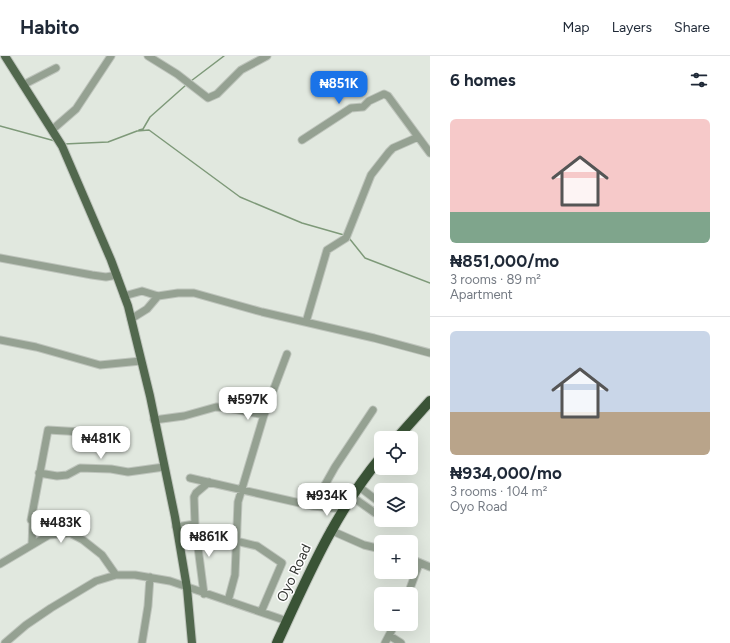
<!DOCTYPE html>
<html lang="en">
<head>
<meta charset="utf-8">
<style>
	:root { --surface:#fff; --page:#f2f2f3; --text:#1f2937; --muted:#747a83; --line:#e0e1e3; --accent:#1a73e8 }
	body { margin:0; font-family:Figtree,sans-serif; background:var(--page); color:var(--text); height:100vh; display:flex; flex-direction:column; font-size:15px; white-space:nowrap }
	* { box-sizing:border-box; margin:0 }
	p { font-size:13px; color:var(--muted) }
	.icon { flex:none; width:22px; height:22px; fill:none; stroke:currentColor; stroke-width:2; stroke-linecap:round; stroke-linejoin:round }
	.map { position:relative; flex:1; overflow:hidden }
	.sheet { display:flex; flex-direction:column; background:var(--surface); width:300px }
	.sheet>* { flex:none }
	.buttons { position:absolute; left:374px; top:375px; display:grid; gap:8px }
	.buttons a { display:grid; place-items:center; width:44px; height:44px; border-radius:6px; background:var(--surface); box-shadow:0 4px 16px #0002; font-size:20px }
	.price { position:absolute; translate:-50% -34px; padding:0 9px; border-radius:8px; background:#fff; color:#222; font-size:13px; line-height:26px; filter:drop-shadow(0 1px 2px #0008) }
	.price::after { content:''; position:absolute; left:50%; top:24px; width:12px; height:9px; margin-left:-6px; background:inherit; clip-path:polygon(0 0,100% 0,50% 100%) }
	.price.current { background:var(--accent); color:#fff }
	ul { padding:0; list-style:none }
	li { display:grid; align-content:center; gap:8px; height:212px; padding:0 20px }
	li+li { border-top:1px solid var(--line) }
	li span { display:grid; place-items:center; height:124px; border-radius:6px; color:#555 }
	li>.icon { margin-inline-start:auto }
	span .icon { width:72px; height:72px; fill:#fffc; stroke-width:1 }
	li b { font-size:17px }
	h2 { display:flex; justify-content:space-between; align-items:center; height:48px; padding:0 20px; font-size:17px }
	header { display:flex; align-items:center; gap:24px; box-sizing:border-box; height:56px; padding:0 20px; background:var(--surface); border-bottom:1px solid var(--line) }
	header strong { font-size:19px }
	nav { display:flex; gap:22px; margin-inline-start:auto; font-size:14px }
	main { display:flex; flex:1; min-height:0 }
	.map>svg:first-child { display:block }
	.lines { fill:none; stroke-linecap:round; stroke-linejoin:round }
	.stream { stroke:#7e9979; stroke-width:1.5 }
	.minor-casing { stroke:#bec4bc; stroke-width:9 }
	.major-casing { stroke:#bec4bc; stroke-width:10 }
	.highway-casing { stroke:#bec4bc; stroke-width:12 }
	.minor { stroke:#95a192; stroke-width:7 }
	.major { stroke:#52684e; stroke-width:8 }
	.highway { stroke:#3a5336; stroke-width:10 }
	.labels { text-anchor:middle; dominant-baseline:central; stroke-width:3; stroke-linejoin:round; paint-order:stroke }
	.street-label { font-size:14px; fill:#333632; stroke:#fff }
</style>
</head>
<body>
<header>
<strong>Habito</strong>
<nav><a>Map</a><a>Layers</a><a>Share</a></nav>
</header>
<main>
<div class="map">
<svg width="430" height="587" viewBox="0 0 430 587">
	<rect width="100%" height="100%" fill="#e1e8df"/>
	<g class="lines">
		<path class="stream" d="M191 25 224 0
			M0 70 55 85
			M139 74 143 73 150 61 186 29
			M64 88 108 86 137 75 149 74 240 141 302 167 344 179
			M349 182 365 202 430 227"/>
		<defs>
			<path id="minor" d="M148 0 177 18 208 42 217 38 241 14 267 0
				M23 29 56 12
				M53 73 76 53 111 0
				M302 84 351 52 363 51 369 45 384 38 388 40 430 97
				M0 202 92 219 106 221 117 219
				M124 240 142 235 158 240 178 237H194L262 256 374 282 430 297
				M131 263 147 253 158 240
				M306 266 327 194 346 182 371 119 389 96 393 92 418 81
				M0 284 36 291 100 309 141 305
				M154 364 184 360 216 351 229 352 264 359 287 298
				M39 417 57 420 67 419 80 412 111 413 128 416 164 411
				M190 422 313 450 343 453
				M351 440 375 457 380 449 379 446 358 430
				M313 450 335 411 373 354
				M176 471 195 468
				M330 474 364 489 381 493
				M236 485 257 490 282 507 261 556
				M32 487 33 466 31 464 48 374 119 378
				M411 503 430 511
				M0 508 49 479 70 477 83 484 102 499 116 519
				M204 538 195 468 194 441 196 437 209 426
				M408 538 419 508
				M228 545 235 519 238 446 264 359
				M390 580 401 587
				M5 587 26 569 51 552 96 525 116 519H135L170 525 287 565
				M142 587 148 550 150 521
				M385 587 395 568"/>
			<path id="major" d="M5 0 62 90 111 204 128 250 150 340 175 461 187 532 192 587"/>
			<path id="highway" d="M397 382 430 345
				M277 587C307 522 335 456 381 401"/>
		</defs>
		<use href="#minor" class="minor-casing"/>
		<use href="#major" class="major-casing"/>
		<use href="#highway" class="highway-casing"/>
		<use href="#minor" class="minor"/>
		<use href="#major" class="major"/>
		<use href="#highway" class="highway"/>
	</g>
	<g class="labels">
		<g class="street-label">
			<text transform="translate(294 517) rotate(-65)">Oyo Road</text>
		</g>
	</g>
</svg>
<div class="buttons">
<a><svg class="icon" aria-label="locate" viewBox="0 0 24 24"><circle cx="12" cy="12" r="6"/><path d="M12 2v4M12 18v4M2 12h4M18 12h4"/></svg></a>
<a><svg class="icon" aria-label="layers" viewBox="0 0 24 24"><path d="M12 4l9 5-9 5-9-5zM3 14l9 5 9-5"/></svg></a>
<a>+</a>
<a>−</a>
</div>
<b class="price current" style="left:339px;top:49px">₦851K</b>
<b class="price" style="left:248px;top:365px">₦597K</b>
<b class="price" style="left:101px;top:404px">₦481K</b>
<b class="price" style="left:327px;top:461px">₦934K</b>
<b class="price" style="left:61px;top:488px">₦483K</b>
<b class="price" style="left:209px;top:502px">₦861K</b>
</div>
<section class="sheet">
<h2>6 homes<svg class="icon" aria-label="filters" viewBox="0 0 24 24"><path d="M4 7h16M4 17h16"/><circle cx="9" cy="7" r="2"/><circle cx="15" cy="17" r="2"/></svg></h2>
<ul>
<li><span style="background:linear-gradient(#f6c9c9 75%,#7fa58c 0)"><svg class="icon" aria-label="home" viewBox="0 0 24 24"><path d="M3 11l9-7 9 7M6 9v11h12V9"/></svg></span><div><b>₦851,000/mo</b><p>3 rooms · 89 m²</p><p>Apartment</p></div></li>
<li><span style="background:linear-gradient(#c9d6e8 65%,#b9a48a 0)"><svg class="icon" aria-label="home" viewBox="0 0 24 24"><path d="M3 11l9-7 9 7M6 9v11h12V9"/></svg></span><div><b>₦934,000/mo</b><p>3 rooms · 104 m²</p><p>Oyo Road</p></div></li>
</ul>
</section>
</main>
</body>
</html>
